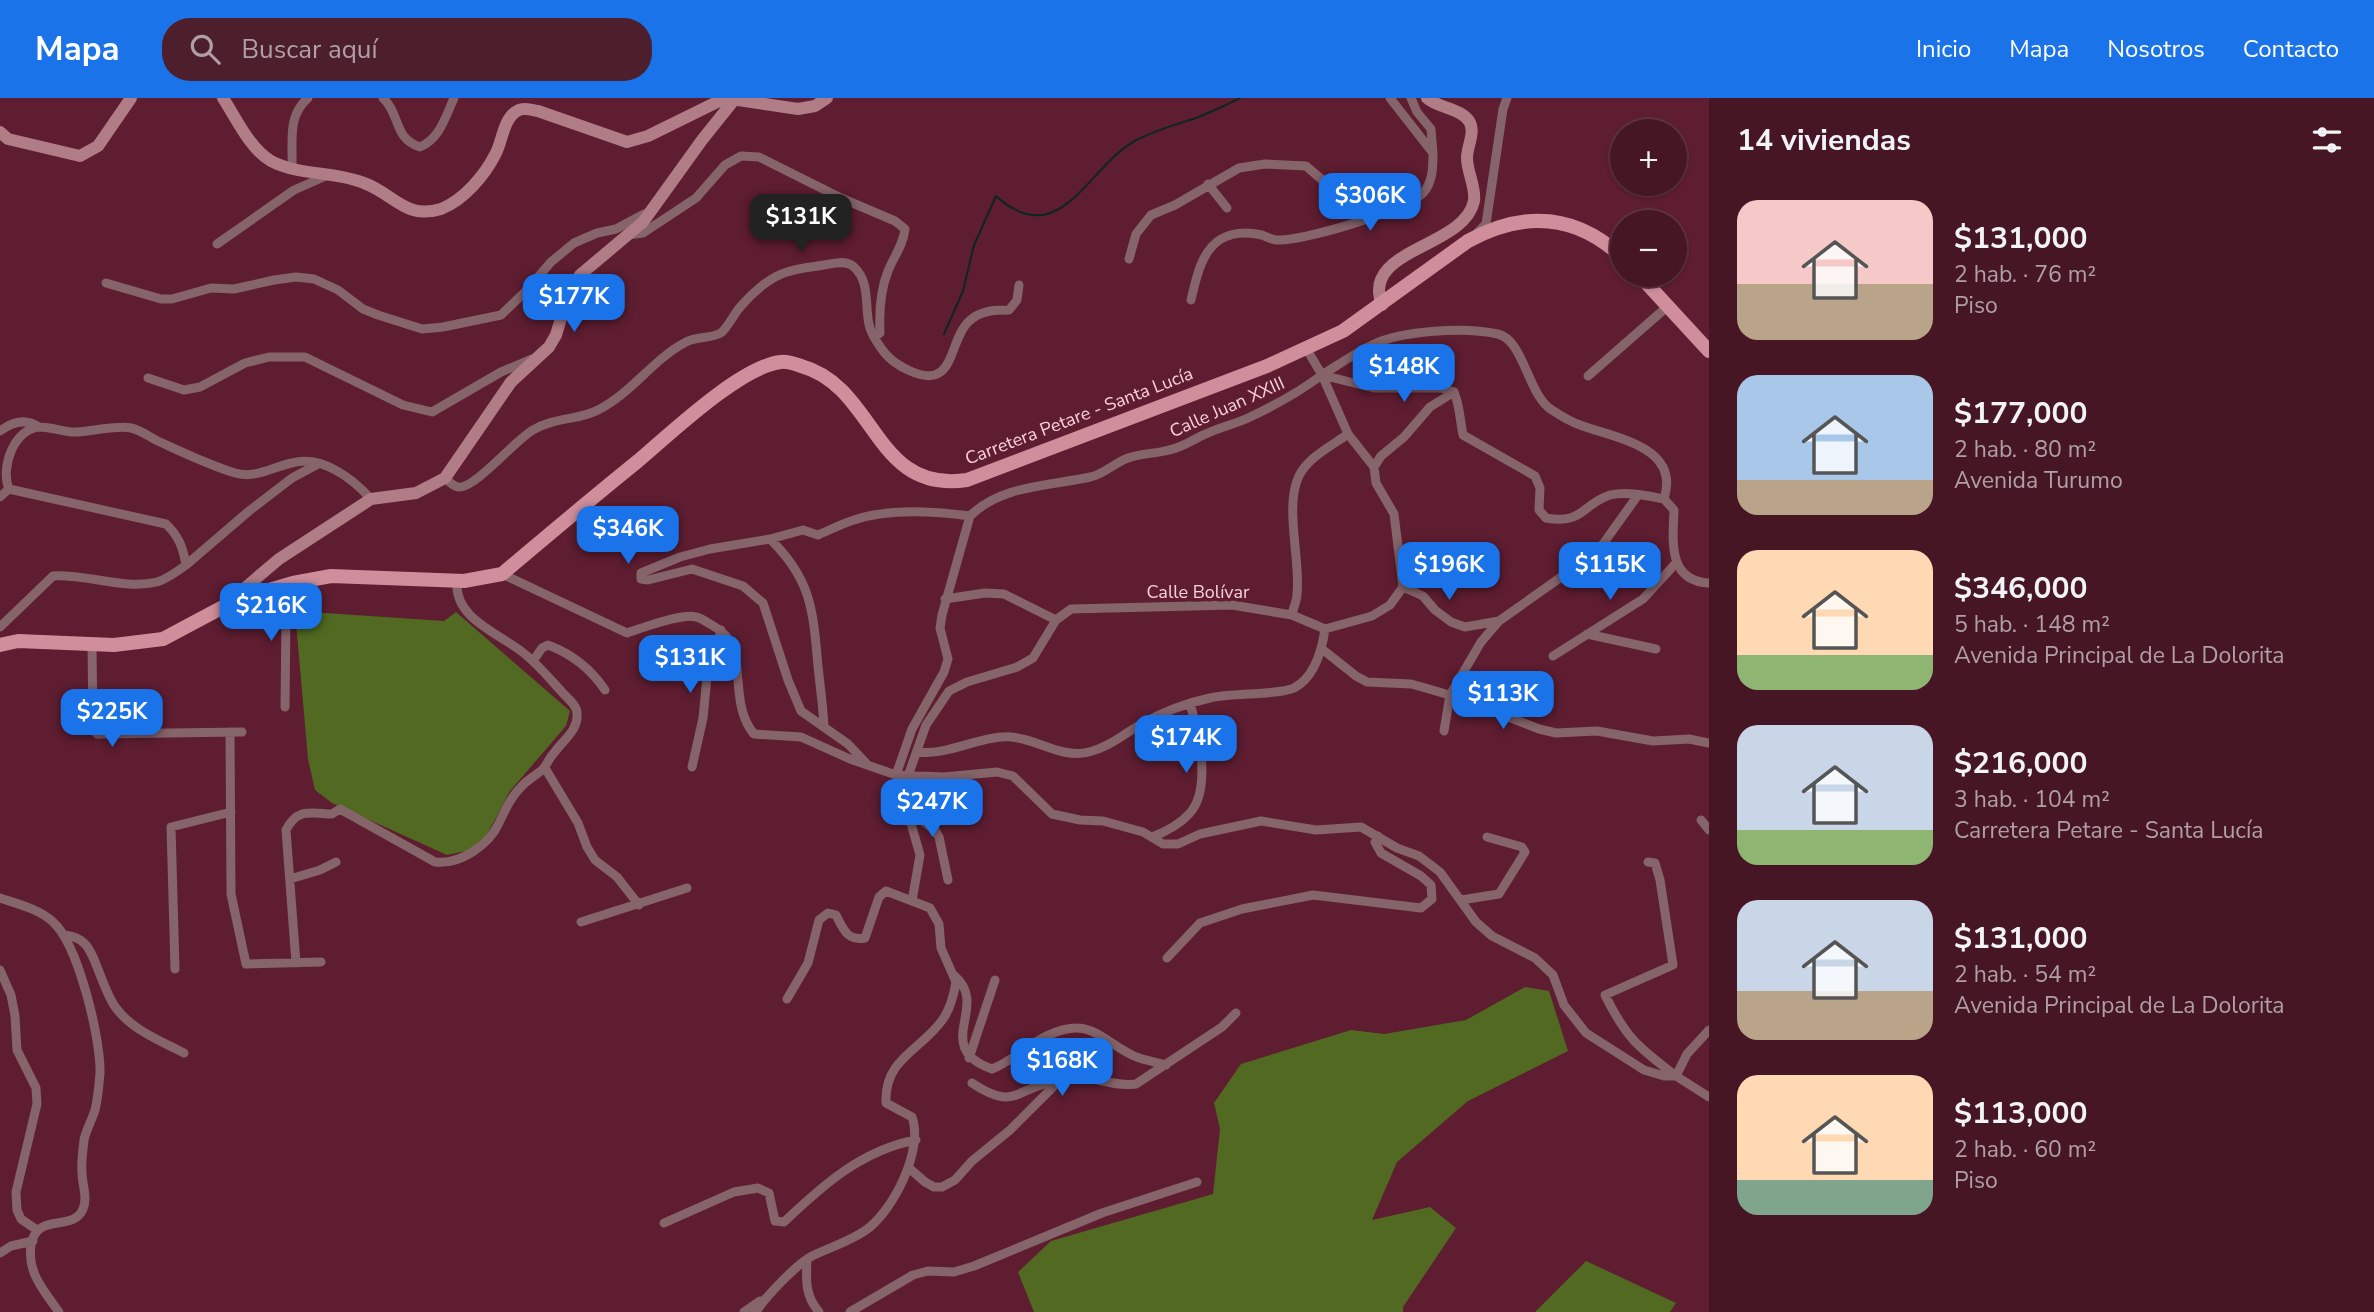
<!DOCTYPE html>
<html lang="es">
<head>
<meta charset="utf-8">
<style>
	:root { --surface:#461624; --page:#4d1f2c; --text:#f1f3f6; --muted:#b09fa6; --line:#5e3541; --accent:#1a73e8 }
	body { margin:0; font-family:"Nunito Sans",sans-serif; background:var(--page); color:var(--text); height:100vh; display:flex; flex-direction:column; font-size:26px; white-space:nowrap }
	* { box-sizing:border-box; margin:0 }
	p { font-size:23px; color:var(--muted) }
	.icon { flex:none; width:38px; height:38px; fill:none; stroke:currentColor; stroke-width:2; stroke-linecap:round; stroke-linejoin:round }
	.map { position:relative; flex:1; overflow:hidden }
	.sheet { display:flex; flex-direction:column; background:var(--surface); width:665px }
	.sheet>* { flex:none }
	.fabs { position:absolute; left:1610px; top:21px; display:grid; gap:14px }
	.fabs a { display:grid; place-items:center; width:77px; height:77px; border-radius:50%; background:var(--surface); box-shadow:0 2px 5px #0004,0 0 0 2px var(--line); font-size:35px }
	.price { position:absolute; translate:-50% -60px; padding:0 16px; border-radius:14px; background:var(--accent); color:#fff; font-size:23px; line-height:46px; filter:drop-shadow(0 2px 4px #0008) }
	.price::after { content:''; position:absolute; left:50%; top:42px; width:21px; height:16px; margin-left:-10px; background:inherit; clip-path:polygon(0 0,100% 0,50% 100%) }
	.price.selected { background:#222; color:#fff }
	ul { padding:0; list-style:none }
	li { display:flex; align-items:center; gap:21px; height:175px; padding:0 28px }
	li span { display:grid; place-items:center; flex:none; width:196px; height:140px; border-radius:21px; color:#555 }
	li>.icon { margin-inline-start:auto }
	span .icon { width:84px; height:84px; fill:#fffc; stroke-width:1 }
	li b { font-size:30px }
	h2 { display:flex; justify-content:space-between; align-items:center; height:84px; padding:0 28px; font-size:30px }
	header { display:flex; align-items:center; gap:42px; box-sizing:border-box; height:98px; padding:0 35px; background:var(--accent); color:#fff }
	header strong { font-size:33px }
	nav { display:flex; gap:38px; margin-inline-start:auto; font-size:24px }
	.search { width:490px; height:63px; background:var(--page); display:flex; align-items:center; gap:18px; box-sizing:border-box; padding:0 24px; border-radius:28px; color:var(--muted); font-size:26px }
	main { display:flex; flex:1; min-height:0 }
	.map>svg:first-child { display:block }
	.green { fill:#516920 }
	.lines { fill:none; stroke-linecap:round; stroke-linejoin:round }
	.stream { stroke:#0c2624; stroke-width:2 }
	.street { stroke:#85646a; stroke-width:9 }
	.secondary { stroke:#b07c86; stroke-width:12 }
	.primary { stroke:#d08e9c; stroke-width:14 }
	.labels { text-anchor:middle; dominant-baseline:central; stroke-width:7; stroke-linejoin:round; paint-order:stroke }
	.street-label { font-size:18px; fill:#fbd1d9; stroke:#5e1d30 }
</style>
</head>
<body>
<header>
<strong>Mapa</strong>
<div class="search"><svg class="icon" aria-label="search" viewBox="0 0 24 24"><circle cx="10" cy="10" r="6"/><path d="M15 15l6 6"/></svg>Buscar aquí</div>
<nav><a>Inicio</a><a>Mapa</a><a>Nosotros</a><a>Contacto</a></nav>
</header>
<main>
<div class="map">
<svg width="1709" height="1214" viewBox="0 0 1709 1214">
	<rect width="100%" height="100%" fill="#5e1d30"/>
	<path class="green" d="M295 513 444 523 456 514 570 613 566 628 510 693 480 750 447 757 332 705 315 692 308 661Z
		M1525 889 1549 893 1568 953 1468 1003 1397 1064 1372 1122 1430 1109 1456 1130 1403 1209V1214H1034L1018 1174 1051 1143 1213 1096 1220 1031 1214 1005 1241 966 1351 932 1384 936 1466 922Z
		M1586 1163 1676 1205 1670 1214H1535Z"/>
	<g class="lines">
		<path class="stream" d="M944 236 963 193 974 147 996 98C1060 156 1088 68 1135 43 1155 32 1175 27 1196 20 1211 14 1226 7 1240 0"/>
		<path class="street" d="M383 0C401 17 393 40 420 49 440 40 445 20 454 0
			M1411 0 1417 14 1431 31 1433 55
			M292 70C293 43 287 18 308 0
			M1208 86 1227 110
			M1477 135 1486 126 1503 11 1507 0
			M217 146 294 92 326 78
			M1129 161 1136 136 1151 117 1175 107 1239 70 1265 66 1306 68 1341 98 1351 102H1399L1416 95
			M106 185 161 201H172L211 190 234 191 274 182 296 179 314 181 338 192 363 211 378 217 422 231 443 229 501 217 527 192 551 164 574 145 597 135 616 131 644 116
			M1191 202C1196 181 1201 153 1221 141 1233 134 1249 134 1262 137 1267 139 1272 142 1277 142 1300 144 1408 112 1423 95 1433 84 1433 69 1433 55L1390 0
			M874 239C883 255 891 264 908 272 959 296 946 238 973 220 984 212 997 212 1009 212L1017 202 1019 187
			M1306 250 1322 277C1338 267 1355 255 1372 247 1403 232 1465 229 1498 236 1524 242 1528 298 1552 312 1561 318 1571 324 1580 327 1614 340 1681 348 1664 401
			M1322 277 1348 336 1374 369
			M1588 278 1668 208
			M148 280 184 292 200 289 245 265 269 259H305L403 307 432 314 501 274 532 261
			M0 333C12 324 26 320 39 329
			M445 380C448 383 453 388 458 389 474 392 516 341 533 332 555 319 580 322 598 312 632 295 653 261 686 244 697 238 713 241 722 234 729 227 734 216 741 208 752 195 770 179 787 174 799 170 812 169 824 167 833 165 847 162 854 169 874 187 861 219 874 239L880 235C879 214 880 193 888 173 894 158 903 148 905 131L895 123 841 100 759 59 741 58 725 67 696 100 643 135 627 137
			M0 399 9 391
			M770 441C812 482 813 513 818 568 820 588 823 608 824 628
			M186 467 249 413 292 380 318 366
			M502 476 627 535C642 530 682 515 696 519 702 520 709 526 715 529 751 548 726 603 754 636L801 639 850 661 896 677 944 679 997 674 1013 678 1052 716 1080 722 1103 723 1143 734 1163 746H1178L1200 736 1261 723 1316 732 1361 729 1397 750 1419 758 1440 774 1476 824 1492 838 1535 860 1553 877 1564 907 1586 935 1644 972 1664 978H1676L1709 999
			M1403 489 1423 498 1435 512 1451 524 1465 529 1499 523
			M945 501 985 495 1004 496 1056 522
			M1292 517C1293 510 1297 503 1297 496 1301 463 1284 408 1299 378 1308 359 1333 347 1348 336
			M0 529 53 478C87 476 125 492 157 484 167 481 178 473 186 467 183 450 179 438 166 426L9 391C0 370 14 330 40 329 53 329 65 335 77 334 92 333 118 327 131 330 141 332 151 340 160 344 184 355 209 367 235 375 255 381 272 369 292 365 322 357 352 380 371 401
			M1587 536 1656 551
			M92 546 93 631 97 636 242 634
			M1322 551 1356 578 1367 584 1411 586 1422 589 1463 601 1539 631 1556 635 1597 633 1653 643 1689 641 1709 645
			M1553 558 1643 501 1677 464
			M533 563 542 550 548 547C572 556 591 571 605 592
			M285 609 286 516 293 485
			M1444 633 1450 597 1481 544 1499 523 1581 465 1603 446 1638 397
			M230 634 231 796 246 866 321 864
			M917 654C949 658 980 637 1011 639 1038 641 1061 661 1089 654 1109 649 1122 637 1140 627 1161 615 1186 605 1210 600 1230 595 1279 597 1294 590 1315 579 1322 552 1325 531
			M866 665 848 646 801 613 788 582 763 505 743 488 692 471 648 482 641 481V475L680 459 710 451 770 441 803 432 818 437C830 432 841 426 854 422 889 410 933 413 970 418
			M692 669 703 620 707 579 721 532
			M545 670 578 725 587 749 595 762 617 779 639 807
			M896 677 912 631 944 574 948 561 940 530 942 517 970 418C1001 387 1050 388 1090 379 1103 377 1114 365 1128 360 1141 355 1155 356 1169 352 1184 349 1195 340 1208 335 1221 329 1235 326 1248 320 1274 308 1299 294 1322 277L1374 290H1441L1454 294C1460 308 1460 323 1463 337L1535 378 1540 390 1539 412 1546 420C1583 427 1582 406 1610 397 1626 393 1648 398 1664 401L1674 412C1673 442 1667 483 1709 485
			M911 699 920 721 935 732 939 739 948 782
			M1701 722 1709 732
			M1152 739C1165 734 1179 727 1189 716 1212 692 1199 634 1190 606
			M1648 764 1655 765 1660 782 1673 867 1605 897C1626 940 1639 950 1676 978L1687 956 1709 932
			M290 781 320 772 336 764
			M0 800C18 806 39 811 53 824 78 846 101 941 100 975 99 986 98 1001 95 1012 92 1022 86 1032 84 1042 83 1052 81 1064 82 1074 82 1087 88 1099 83 1111 73 1135 37 1113 31 1147 27 1175 44 1193 59 1214
			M1461 802 1499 796 1525 754 1522 749 1487 739
			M912 803 920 757 908 715V678L926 627 949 593 967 584 1017 569 1033 560 1056 522 1071 511 1232 507 1292 517 1325 531 1372 518 1390 507 1403 489 1394 416 1376 385 1374 369 1381 358 1404 339 1430 309 1454 294
			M581 824 687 790
			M65 837C72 838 80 840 85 846 96 857 103 893 116 910 132 932 161 943 184 955
			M1167 860 1200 825 1242 811 1313 797 1421 810 1432 801 1431 787 1421 778 1381 755 1375 744 1378 738
			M296 865 286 732C297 710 310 715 332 716L340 711 435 764C460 767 489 747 499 725 505 712 511 699 521 689 527 682 535 678 542 672 547 667 549 660 554 655 563 642 579 632 577 615 577 607 568 601 562 594 549 580 537 565 521 553 496 534 454 520 457 483
			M175 871 171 729 231 714
			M0 872 11 897 15 918 17 952 36 990 37 1006 16 1094 17 1112 21 1121 37 1132
			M955 878C990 909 931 949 992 971 1013 963 1028 946 1049 937 1091 918 1100 942 1134 958 1143 962 1155 964 1166 967
			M969 960 995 882
			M972 985C1017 1015 1016 988 1058 983
			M909 1070 925 1084 934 1089H942L955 1082 972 1063 1010 1032 1059 983C1085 972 1110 990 1136 986L1222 929 1236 915
			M664 1125 734 1094 758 1090 769 1095 775 1123 784 1124C823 1087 862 1052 916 1042
			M0 1155 11 1148 33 1143
			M807 1162C806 1182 805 1198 819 1214
			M744 1214 760 1203
			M756 1214C765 1199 797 1166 812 1158 830 1149 849 1144 866 1132 893 1113 924 1052 912 1019L886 1005C884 960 922 952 943 921 950 911 954 896 956 884L941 850 939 826 930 810 886 793 879 799 865 840C847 843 843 831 836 817L828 815 819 822 808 865 787 901
			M850 1214 913 1177 928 1173 954 1174 974 1168 1102 1115 1197 1084"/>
		<path class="secondary" d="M223 0C236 20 250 51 271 63 299 78 335 73 364 85 394 96 406 122 441 111 464 102 485 77 496 55 502 43 504 20 517 13 523 9 532 12 538 13L627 44 648 38 725 0 798 11 815 8 827 0
			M0 34 8 41 80 58 98 48 131 0
			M1382 207C1360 150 1464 151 1474 103 1476 89 1467 74 1467 60 1467 48 1476 34 1469 23 1460 10 1438 10 1427 0
			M238 501 246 489 279 461 371 401 416 395 445 380 511 284 549 249 556 237 568 197 580 177 643 124 702 42 734 2"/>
		<path class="primary" d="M1639 177 1709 253
			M0 547 18 543 114 547 163 541 238 501 293 485 331 478 464 483 502 476C547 438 592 400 638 363 670 336 741 268 781 264 787 263 795 266 801 268 877 289 873 396 967 382L1267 268 1343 233 1468 143C1523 113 1575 115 1622 159"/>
	</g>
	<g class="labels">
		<g class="street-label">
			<text transform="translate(1227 309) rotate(-24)">Calle Juan XXIII</text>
			<text transform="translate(1079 318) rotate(-21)">Carretera Petare - Santa Lucía</text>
			<text x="1198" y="494">Calle Bolívar</text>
		</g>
	</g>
</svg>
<div class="fabs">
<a>+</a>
<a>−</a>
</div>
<b class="price" style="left:1370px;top:135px">$306K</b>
<b class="price selected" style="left:801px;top:156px">$131K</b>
<b class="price" style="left:574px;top:236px">$177K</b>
<b class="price" style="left:1404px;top:306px">$148K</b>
<b class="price" style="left:628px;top:468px">$346K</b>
<b class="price" style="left:1449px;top:504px">$196K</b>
<b class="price" style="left:1610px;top:504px">$115K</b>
<b class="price" style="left:271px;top:545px">$216K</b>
<b class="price" style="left:690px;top:597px">$131K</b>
<b class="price" style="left:1503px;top:633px">$113K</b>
<b class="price" style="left:112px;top:651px">$225K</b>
<b class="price" style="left:1186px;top:677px">$174K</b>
<b class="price" style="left:932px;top:741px">$247K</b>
<b class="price" style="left:1062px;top:1000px">$168K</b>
</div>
<section class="sheet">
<h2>14 viviendas<svg class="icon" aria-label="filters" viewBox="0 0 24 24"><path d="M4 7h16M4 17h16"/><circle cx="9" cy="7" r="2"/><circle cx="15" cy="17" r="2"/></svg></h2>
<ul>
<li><span style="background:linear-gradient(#f6c9c9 60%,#b9a48a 0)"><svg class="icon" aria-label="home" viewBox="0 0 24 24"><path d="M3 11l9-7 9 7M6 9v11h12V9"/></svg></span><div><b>$131,000</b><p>2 hab. · 76 m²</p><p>Piso</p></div></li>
<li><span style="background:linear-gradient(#a9c7e8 75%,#b9a48a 0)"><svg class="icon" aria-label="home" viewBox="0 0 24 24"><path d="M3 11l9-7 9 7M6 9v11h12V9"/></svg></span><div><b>$177,000</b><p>2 hab. · 80 m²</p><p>Avenida Turumo</p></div></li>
<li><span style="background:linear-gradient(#ffd9b3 75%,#8fb573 0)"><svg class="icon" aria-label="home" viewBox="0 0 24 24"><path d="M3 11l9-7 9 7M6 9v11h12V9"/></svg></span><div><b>$346,000</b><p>5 hab. · 148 m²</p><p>Avenida Principal de La Dolorita</p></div></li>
<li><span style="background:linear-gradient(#c9d6e8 75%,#8fb573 0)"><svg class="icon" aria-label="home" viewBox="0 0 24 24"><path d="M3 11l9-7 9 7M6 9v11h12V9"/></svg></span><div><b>$216,000</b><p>3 hab. · 104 m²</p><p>Carretera Petare - Santa Lucía</p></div></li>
<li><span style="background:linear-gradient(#c9d6e8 65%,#b9a48a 0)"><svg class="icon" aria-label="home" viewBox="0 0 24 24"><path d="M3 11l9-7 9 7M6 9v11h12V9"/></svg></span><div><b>$131,000</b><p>2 hab. · 54 m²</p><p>Avenida Principal de La Dolorita</p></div></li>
<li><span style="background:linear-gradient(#ffd9b3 75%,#7fa58c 0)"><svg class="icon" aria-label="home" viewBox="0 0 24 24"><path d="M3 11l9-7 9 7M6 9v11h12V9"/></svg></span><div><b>$113,000</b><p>2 hab. · 60 m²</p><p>Piso</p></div></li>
</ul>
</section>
</main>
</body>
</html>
